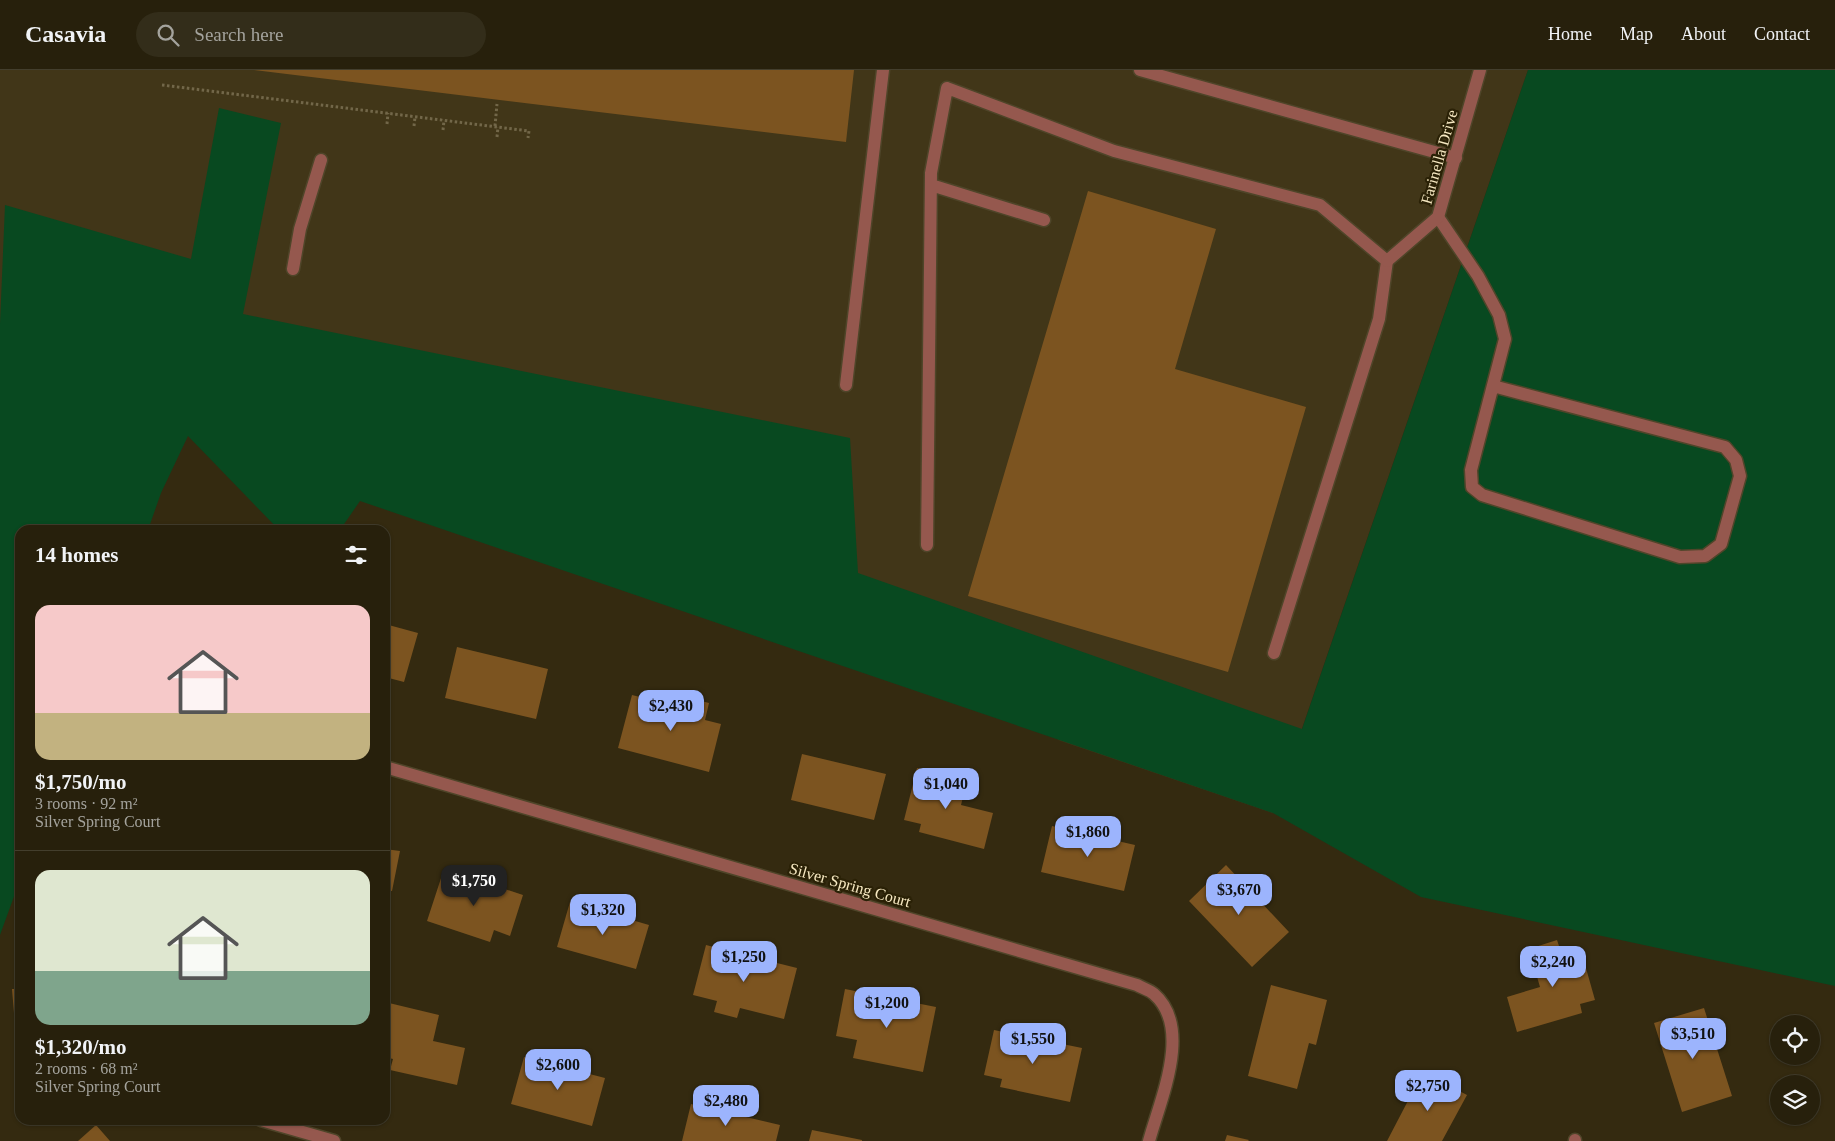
<!DOCTYPE html>
<html lang="en">
<head>
<meta charset="utf-8">
<style>
	:root { --surface:#27200c; --page:#332d1a; --text:#f1f3f6; --muted:#a4a39d; --line:#433e2d; --accent:#9cb4fd }
	body { margin:0; font-family:"Times New Roman",serif; background:var(--page); color:var(--text); height:100vh; display:flex; flex-direction:column; font-size:19px; white-space:nowrap }
	* { box-sizing:border-box; margin:0 }
	p { font-size:16px; color:var(--muted) }
	.icon { flex:none; width:28px; height:28px; fill:none; stroke:currentColor; stroke-width:2; stroke-linecap:round; stroke-linejoin:round }
	.map { position:relative; flex:1; overflow:hidden }
	.side { position:absolute; left:15px; top:455px; width:375px; height:600px; display:flex; flex-direction:column; background:var(--surface); border-radius:15px; box-shadow:0 1px 4px #0004,0 0 0 1px var(--line) }
	.side>* { flex:none }
	.tools { position:absolute; left:1770px; top:945px; display:grid; gap:10px }
	.tools a { display:grid; place-items:center; width:50px; height:50px; border-radius:50%; background:var(--surface); box-shadow:0 1px 4px #0004,0 0 0 1px var(--line); font-size:25px }
	.price { position:absolute; translate:-50% -42px; padding:0 11px; border-radius:10px; background:var(--accent); color:#111; font-size:16px; line-height:32px; filter:drop-shadow(0 1px 2px #0008) }
	.price::after { content:''; position:absolute; left:50%; top:30px; width:15px; height:11px; margin-left:-8px; background:inherit; clip-path:polygon(0 0,100% 0,50% 100%) }
	.price.selected { background:#222; color:#fff }
	ul { padding:0; list-style:none }
	li { display:grid; align-content:center; gap:10px; height:265px; padding:0 20px }
	li+li { border-top:1px solid var(--line) }
	li span { display:grid; place-items:center; height:155px; border-radius:15px; color:#555 }
	li>.icon { margin-inline-start:auto }
	span .icon { width:90px; height:90px; fill:#fffc; stroke-width:1 }
	li b { font-size:21px }
	h2 { display:flex; justify-content:space-between; align-items:center; height:60px; padding:0 20px; font-size:21px }
	header { display:flex; align-items:center; gap:30px; box-sizing:border-box; height:70px; padding:0 25px; background:var(--surface); border-bottom:1px solid var(--line) }
	header strong { font-size:24px }
	nav { display:flex; gap:28px; margin-inline-start:auto; font-size:18px }
	.search { width:350px; height:45px; background:var(--page); display:flex; align-items:center; gap:12px; box-sizing:border-box; padding:0 18px; border-radius:28px; color:var(--muted); font-size:19px }
	.map>svg:first-child { display:block }
	.built { fill:#413618 }
	.green { fill:#084920 }
	.building { fill:#7c5420 }
	.lines { fill:none; stroke-linecap:round; stroke-linejoin:round }
	.service-casing { stroke:#4f4529; stroke-width:15 }
	.minor-casing { stroke:#4f4529; stroke-width:15 }
	.path { stroke:#726749; stroke-width:3; stroke-dasharray:2.5 2.5; stroke-linecap:butt }
	.service { stroke:#95584e; stroke-width:12 }
	.minor { stroke:#95584e; stroke-width:12 }
	.labels { text-anchor:middle; dominant-baseline:central; stroke-width:4.5; stroke-linejoin:round; paint-order:stroke }
	.street-label { font-size:16px; fill:#f6e8c1; stroke:#2a2106 }
</style>
</head>
<body>
<header>
<strong>Casavia</strong>
<div class="search"><svg class="icon" aria-label="search" viewBox="0 0 24 24"><circle cx="10" cy="10" r="6"/><path d="M15 15l6 6"/></svg>Search here</div>
<nav><a>Home</a><a>Map</a><a>About</a><a>Contact</a></nav>
</header>
<div class="map">
<svg width="1835" height="1071" viewBox="0 0 1835 1071">
	<rect width="100%" height="100%" fill="#342a10"/>
	<path class="built" d="M0 0H1528L1273 743 1058 670 1071 623 182 356 20 460 0 862Z"/>
	<path class="green" d="M1528 0H1835V916L1421 827 1273 743 360 431 340 460H279L188 366 161 423 148 460H20V810L0 865V254L5 135 191 189 219 38 281 53 243 244 850 368 858 503 1302 659Z"/>
	<path class="building" d="M254 0H854L846 72Z
		M1088 121 1216 159 1175 299 1306 337 1228 602 968 526Z
		M385 554 418 563 404 612 385 607Z
		M457 577 548 599 536 649 445 628Z
		M632 625 676 636 679 625 709 633 705 650 721 654 709 702 618 678Z
		M802 684 886 704 874 750 791 730Z
		M917 698 967 711 961 735 993 743 984 779 919 762 921 754 904 750Z
		M1052 756 1135 775 1124 821 1041 802Z
		M385 779 400 781 392 821 385 820Z
		M1226 795 1289 862 1252 897 1189 831Z
		M444 799 523 825 510 866 494 860 490 872 427 851Z
		M570 832 649 855 636 899 557 877Z
		M1557 870 1561 882 1580 877 1595 930 1580 934 1582 943 1517 962 1507 927 1540 917 1529 879Z
		M706 875 797 898 784 949 740 938 737 948 714 942 717 931 693 925Z
		M1271 915 1327 930 1316 975 1309 973 1297 1019 1248 1006Z
		M12 919H20V966L16 967Z
		M845 919 936 937 923 1002 853 988 857 970 836 966Z
		M389 933 439 945 433 971 465 978 457 1015 390 1000 393 989 385 987V950Z
		M1704 938 1732 1026 1682 1042 1654 953Z
		M994 960 1082 978 1070 1032 1000 1017 1002 1009 984 1005Z
		M524 987 605 1008 592 1056 511 1034Z
		M1423 1002 1467 1025 1442 1071H1387Z
		M691 1034 780 1055 776 1071H682Z
		M96 1055 110 1071H78Z
		M812 1060 862 1070V1071H809Z
		M1227 1065 1249 1070 1248 1071H1225Z"/>
	<g class="lines">
		<defs>
			<path id="service" d="M1140 0 1456 88
				M931 115 1044 150
				M1438 147 1478 206 1499 245 1505 269 1471 400 1472 417 1482 425 1680 487 1705 486 1721 474 1740 406 1736 390 1725 377 1493 316
				M293 199 300 159 321 90
				M846 315 883 0
				M927 475 931 103 947 18 1114 81 1320 135 1387 191 1379 249 1274 583"/>
			<path id="minor" d="M1387 191 1438 147 1480 0
				M385 697 1137 915C1142 918 1150 920 1154 924 1193 958 1160 1030 1149 1071
				M261 1050 334 1071
				M1575 1071V1070"/>
		</defs>
		<use href="#service" class="service-casing"/>
		<use href="#minor" class="minor-casing"/>
		<path class="path" d="M162 15 529 61 528 68
			M387 54 388 43
			M414 56 415 47
			M495 56 497 34
			M443 60 444 50
			M497 67 498 57"/>
		<use href="#service" class="service"/>
		<use href="#minor" class="minor"/>
	</g>
	<g class="labels">
		<g class="street-label">
			<text transform="translate(1439 87) rotate(-74)">Farinella Drive</text>
			<text transform="translate(850 815) rotate(16)">Silver Spring Court</text>
		</g>
	</g>
</svg>
<div class="tools">
<a><svg class="icon" aria-label="locate" viewBox="0 0 24 24"><circle cx="12" cy="12" r="6"/><path d="M12 2v4M12 18v4M2 12h4M18 12h4"/></svg></a>
<a><svg class="icon" aria-label="layers" viewBox="0 0 24 24"><path d="M12 4l9 5-9 5-9-5zM3 14l9 5 9-5"/></svg></a>
</div>
<b class="price" style="left:671px;top:662px">$2,430</b>
<b class="price" style="left:946px;top:740px">$1,040</b>
<b class="price" style="left:1088px;top:788px">$1,860</b>
<b class="price selected" style="left:474px;top:837px">$1,750</b>
<b class="price" style="left:1239px;top:846px">$3,670</b>
<b class="price" style="left:603px;top:866px">$1,320</b>
<b class="price" style="left:744px;top:913px">$1,250</b>
<b class="price" style="left:1553px;top:918px">$2,240</b>
<b class="price" style="left:887px;top:959px">$1,200</b>
<b class="price" style="left:1693px;top:990px">$3,510</b>
<b class="price" style="left:1033px;top:995px">$1,550</b>
<b class="price" style="left:558px;top:1021px">$2,600</b>
<b class="price" style="left:1428px;top:1042px">$2,750</b>
<b class="price" style="left:726px;top:1057px">$2,480</b>
<section class="side">
<h2>14 homes<svg class="icon" aria-label="filters" viewBox="0 0 24 24"><path d="M4 7h16M4 17h16"/><circle cx="9" cy="7" r="2"/><circle cx="15" cy="17" r="2"/></svg></h2>
<ul>
<li><span style="background:linear-gradient(#f6c9c9 70%,#c2b280 0)"><svg class="icon" aria-label="home" viewBox="0 0 24 24"><path d="M3 11l9-7 9 7M6 9v11h12V9"/></svg></span><div><b>$1,750/mo</b><p>3 rooms · 92 m²</p><p>Silver Spring Court</p></div></li>
<li><span style="background:linear-gradient(#dfe7d0 65%,#7fa58c 0)"><svg class="icon" aria-label="home" viewBox="0 0 24 24"><path d="M3 11l9-7 9 7M6 9v11h12V9"/></svg></span><div><b>$1,320/mo</b><p>2 rooms · 68 m²</p><p>Silver Spring Court</p></div></li>
</ul>
</section>
</div>
</body>
</html>
